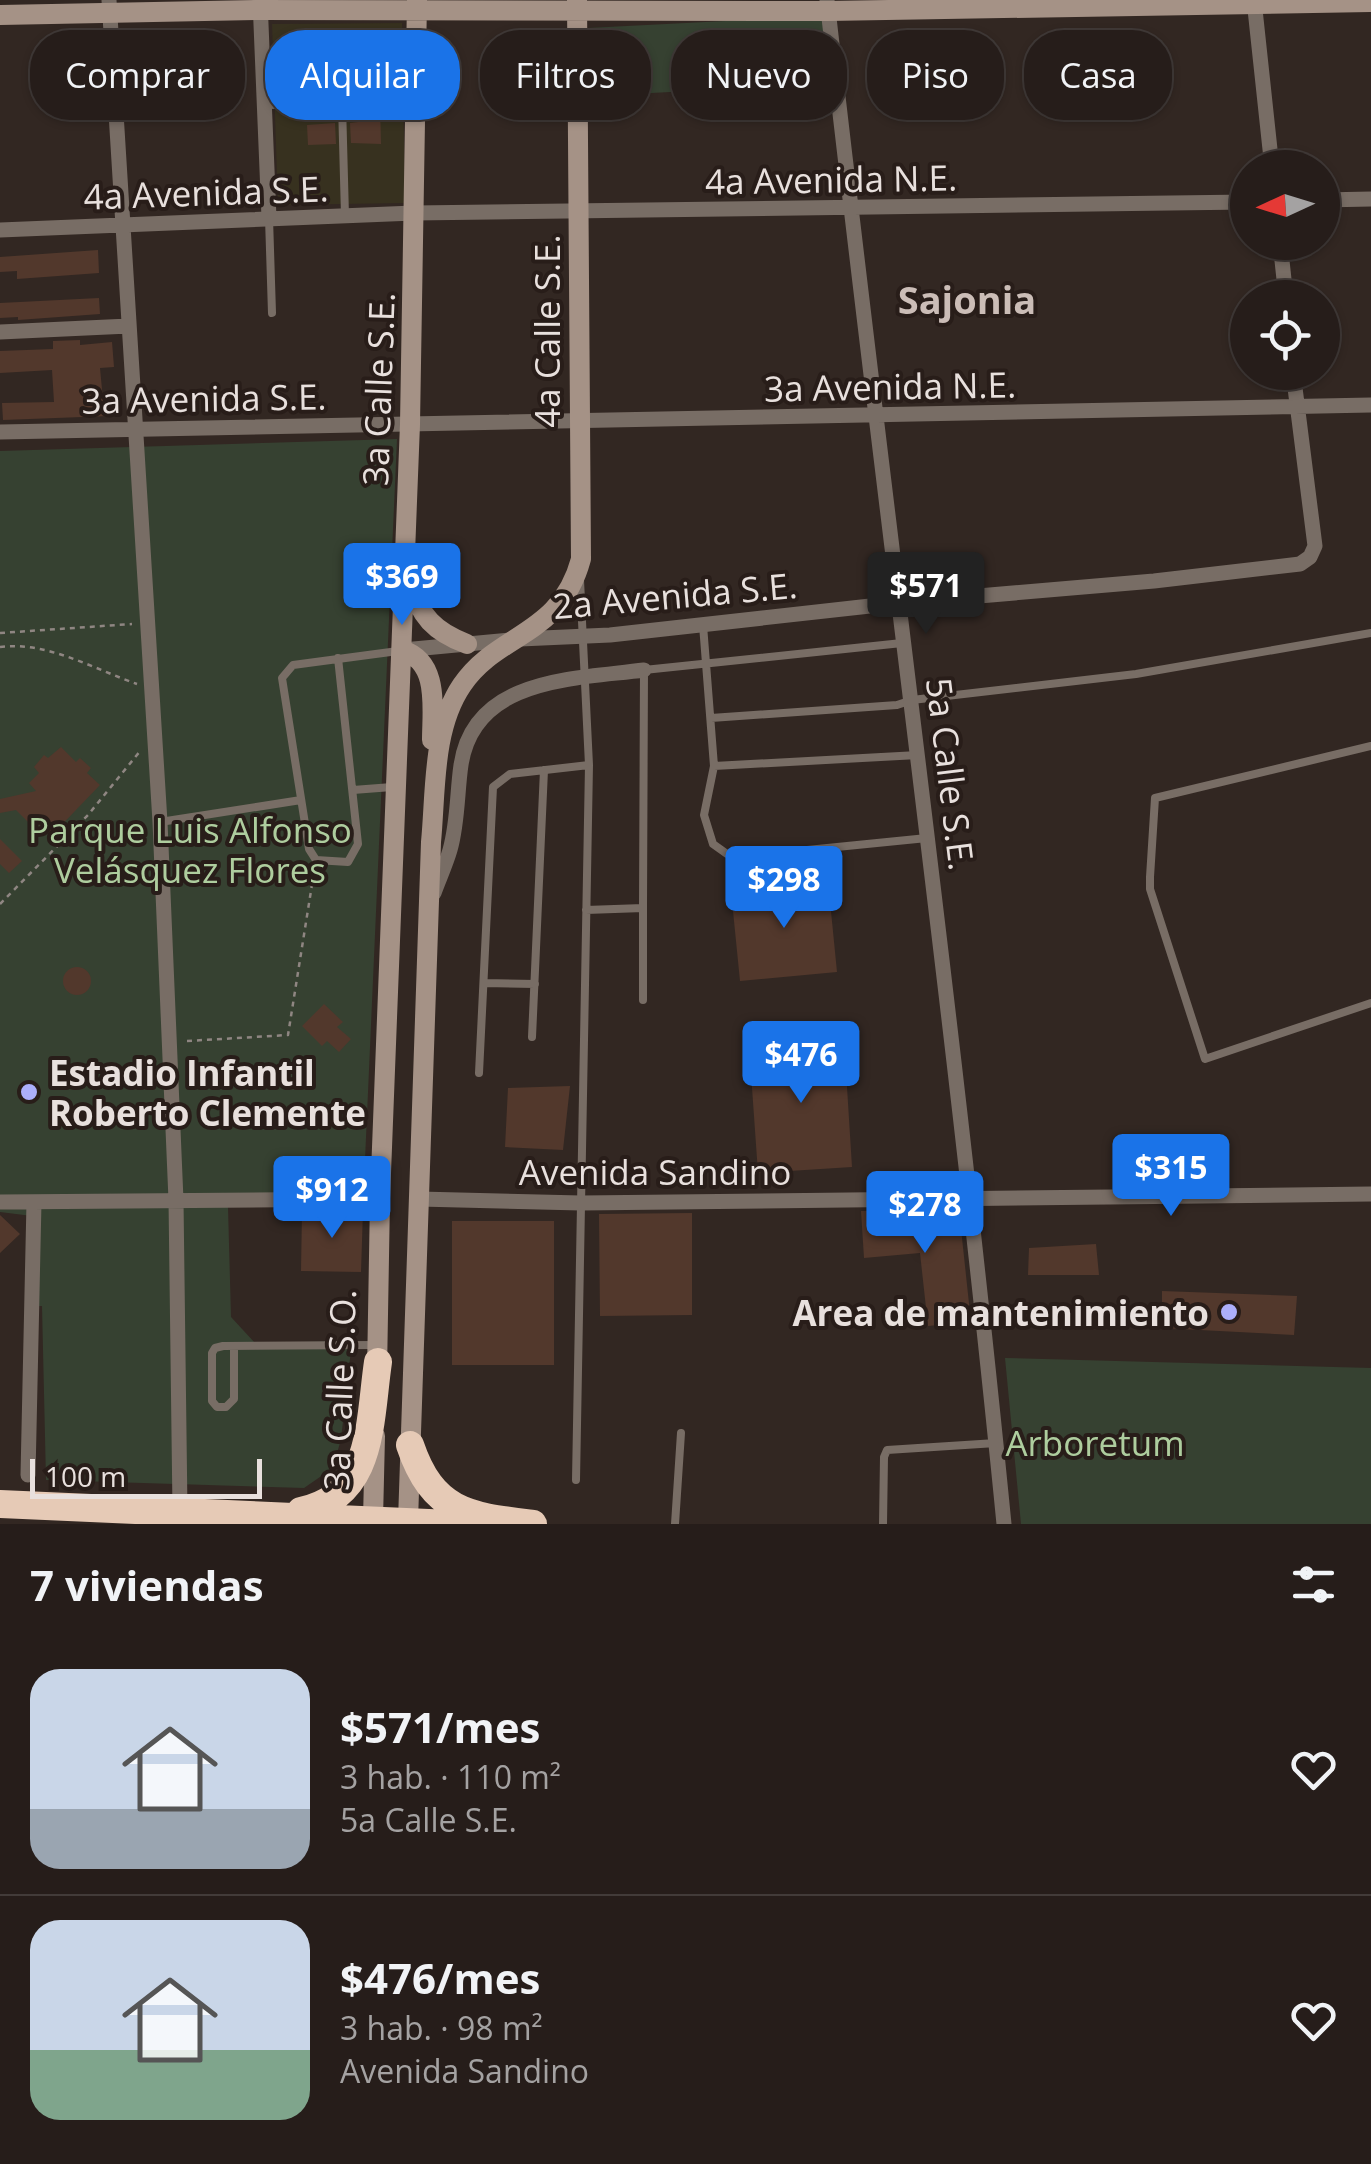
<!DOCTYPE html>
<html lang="es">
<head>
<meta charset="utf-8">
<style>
	:root { --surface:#261d1a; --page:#322a27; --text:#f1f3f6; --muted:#a4a2a2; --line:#423b39; --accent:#1a73e8 }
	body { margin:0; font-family:"Open Sans",sans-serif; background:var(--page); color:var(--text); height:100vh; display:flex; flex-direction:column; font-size:38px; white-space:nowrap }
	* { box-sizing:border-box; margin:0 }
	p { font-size:32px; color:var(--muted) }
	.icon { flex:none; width:55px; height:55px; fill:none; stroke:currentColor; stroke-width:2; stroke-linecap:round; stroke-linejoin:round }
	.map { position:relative; height:1524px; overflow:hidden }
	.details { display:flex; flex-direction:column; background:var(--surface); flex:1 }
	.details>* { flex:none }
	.top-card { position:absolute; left:30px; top:30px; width:1312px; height:90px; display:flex; gap:20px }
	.needle { width:65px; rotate:266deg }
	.tools { position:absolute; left:1230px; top:150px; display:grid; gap:20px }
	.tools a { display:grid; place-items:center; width:110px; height:110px; border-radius:50%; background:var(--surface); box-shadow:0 2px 8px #0004,0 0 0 2px var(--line); font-size:50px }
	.scale { position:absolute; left:30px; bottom:25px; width:232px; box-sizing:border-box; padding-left:10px; border:5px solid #e8e0dd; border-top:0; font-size:28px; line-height:35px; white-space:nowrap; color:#e8e0dd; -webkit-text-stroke:8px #281d19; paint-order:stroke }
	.price { position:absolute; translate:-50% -85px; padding:0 22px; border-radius:10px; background:var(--accent); color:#fff; font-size:32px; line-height:65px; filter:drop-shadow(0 2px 5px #0008) }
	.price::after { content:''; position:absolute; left:50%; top:60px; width:30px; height:22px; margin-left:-15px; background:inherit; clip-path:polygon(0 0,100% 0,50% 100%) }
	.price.on { background:#222; color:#fff }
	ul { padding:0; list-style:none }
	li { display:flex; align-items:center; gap:30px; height:250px; padding:0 30px }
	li+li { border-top:2px solid var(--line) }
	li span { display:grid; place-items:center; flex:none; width:280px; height:200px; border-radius:30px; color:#555 }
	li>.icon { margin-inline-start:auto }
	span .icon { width:120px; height:120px; fill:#fffc; stroke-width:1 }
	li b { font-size:42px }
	h2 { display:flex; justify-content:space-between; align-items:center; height:120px; padding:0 30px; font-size:42px }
	.tag { padding:0 35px; border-radius:40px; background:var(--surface); box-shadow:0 2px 8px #0004,0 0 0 2px var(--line); font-size:35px; line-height:90px }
	.tag.on { background:var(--accent); color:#fff }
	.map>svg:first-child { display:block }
	.commercial { fill:#37311f }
	.green { fill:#364131 }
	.building { fill:#52382c }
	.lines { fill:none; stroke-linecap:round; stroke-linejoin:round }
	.path { stroke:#8f8682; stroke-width:2.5; stroke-dasharray:5 5; stroke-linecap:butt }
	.lane { stroke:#786d65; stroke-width:8 }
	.street { stroke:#786d65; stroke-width:15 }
	.secondary { stroke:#a59286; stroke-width:20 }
	.highway { stroke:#e6cab6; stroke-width:28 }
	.poi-dot { fill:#acaffb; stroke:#281d19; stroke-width:4 }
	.labels { text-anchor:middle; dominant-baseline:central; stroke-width:8; stroke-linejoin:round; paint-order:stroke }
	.street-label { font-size:35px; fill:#e8e0dd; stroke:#281d19 }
	.park-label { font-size:35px; fill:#aecd9e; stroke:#281d19 }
	.poi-label { font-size:35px; font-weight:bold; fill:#e8e0dd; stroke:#281d19; text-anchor:start }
	.neighbourhood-label { font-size:38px; font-weight:bold; fill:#cbbdb7; stroke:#281d19 }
</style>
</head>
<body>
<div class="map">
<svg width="1371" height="1524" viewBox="0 0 1371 1524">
	<rect width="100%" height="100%" fill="#322722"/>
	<path class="commercial" d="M402 23 405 203 278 205 272 24Z"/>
	<path class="green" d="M823 16 826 84 592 96 588 28Z
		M397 439 363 1205 228 1207 231 1317 255 1343 352 1341 341 1439 333 1468 304 1488 46 1480 42 1306H36L40 1217 0 1212V451Z
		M1005 1358 1371 1368V1524H1021Z"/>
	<path class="building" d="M352 52 353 60 379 59 381 144 351 143 350 123 358 122 357 80 313 82 312 54Z
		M923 68H955V88H923Z
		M335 123 336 144 308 145 307 125Z
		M98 250 99 273 17 279V271L0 272V257Z
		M99 298 100 314 18 320V317L0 318V303Z
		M80 340V345L112 342 114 367 100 368 103 400H109V416L3 420 2 403 54 402 52 370 0 373V351L53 349V341Z
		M61 747 76 762 80 758 91 768 87 773 100 785 51 836 38 824 34 828 16 810 0 813V799L36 791 29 783 39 773 34 767 44 755 48 758Z
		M0 839 22 861 9 873 0 864Z
		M828 881 837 972 740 981 731 891Z
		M63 981a14 14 0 1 1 28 0a14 14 0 1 1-28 0Z
		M324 1004 343 1022 337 1027 351 1039 339 1052 327 1041 322 1046 302 1026Z
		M844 1039 852 1167 758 1173 749 1045Z
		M570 1086 563 1150 505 1147 508 1088Z
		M363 1210 361 1272 301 1271 302 1211Z
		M959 1210 971 1322 928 1326 920 1253 864 1258 861 1211Z
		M692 1213V1315L600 1316 599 1214Z
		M0 1215 20 1234 0 1253Z
		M452 1221H554V1365H452Z
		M1096 1244 1099 1275H1028L1029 1248Z
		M1162 1291 1297 1296 1294 1335 1162 1328Z"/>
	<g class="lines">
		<path class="path" d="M0 633 132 624
			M0 647C47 641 94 669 137 684
			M0 904 88 815 141 750
			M187 1041 288 1035 314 872"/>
		<path class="lane" d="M264 105 342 104 345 216
			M269 218 272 313
			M703 625 714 766 704 815 713 844 727 854 738 857 927 838
			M338 658 358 844 348 862 316 860 309 849 282 678 293 665 398 651
			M711 718 897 705 912 700 1136 674 1371 633
			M1371 746 1155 798 1150 877V889L1205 1059 1371 1003
			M714 766 918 755
			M353 790 392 787
			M160 822 301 800
			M586 910 643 908 644 670 902 643
			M484 983 535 984
			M643 1000V908
			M532 1037 544 770
			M479 1073 493 787 510 774 589 765
			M234 1346V1399L226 1407H217L212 1401V1353L215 1348 223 1346 374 1345
			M576 1480 589 765 580 580
			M675 1524 681 1433
			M883 1524 884 1457 887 1450 996 1443"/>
		<path class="street" d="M109 0 160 822 176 1200 180 1511
			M260 0 269 218
			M827 0C884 508 954 1015 1004 1524
			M1254 0 1272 168
			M1322 200 1371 199
			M0 230 414 213 1248 202
			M1280 242 1286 298
			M0 332 129 326
			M0 432 1371 405
			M403 650 520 639 610 635 897 603 1154 581 1300 564 1310 557 1315 546 1293 372
			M434 893C439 879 446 864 450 850 458 822 457 792 461 765 474 677 576 679 644 670
			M419 1199 581 1203 1371 1194
			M0 1202 365 1199
			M28 1475 34 1202"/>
		<path class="secondary" d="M0 15 260 10 828 11 1371 2
			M411 583C419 616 435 632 467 644
			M402 650C440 662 432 708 432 740
			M377 1372 380 1199 410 424 417 0
			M373 1519 375 1436
			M408 1521 431 842C436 791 432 729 462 685 498 632 560 637 581 559L577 0"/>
		<path class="highway" d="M410 1445C433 1513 469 1516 533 1524
			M0 1504 451 1524
			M301 1511C374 1496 369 1423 378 1362"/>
	</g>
	<g class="poi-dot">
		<circle cx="29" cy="1092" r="10"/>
		<circle cx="1229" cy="1312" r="10"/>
	</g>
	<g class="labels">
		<g class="street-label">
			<text transform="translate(831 179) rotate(-1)">4a Avenida N.E.</text>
			<text transform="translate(206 192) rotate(-2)">4a Avenida S.E.</text>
			<text transform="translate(546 331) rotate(-90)">4a Calle S.E.</text>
			<text transform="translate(890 386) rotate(-1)">3a Avenida N.E.</text>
			<text transform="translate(378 389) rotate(-88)">3a Calle S.E.</text>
			<text transform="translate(204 398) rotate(-1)">3a Avenida S.E.</text>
			<text transform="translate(675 595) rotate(-5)">2a Avenida S.E.</text>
			<text transform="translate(951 774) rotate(83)">5a Calle S.E.</text>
			<text x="655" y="1171">Avenida Sandino</text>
			<text transform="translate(339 1390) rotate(-88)">3a Calle S.O.</text>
		</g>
		<g class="park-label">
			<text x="190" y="829">Parque Luis Alfonso<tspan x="190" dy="40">Velásquez Flores</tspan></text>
			<text x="1095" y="1442">Arboretum</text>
		</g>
		<g class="poi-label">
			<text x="49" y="1072">Estadio Infantil<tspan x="49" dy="40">Roberto Clemente</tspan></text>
			<text x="1209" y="1312" text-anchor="end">Area de mantenimiento</text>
		</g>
		<g class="neighbourhood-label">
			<text x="967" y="299">Sajonia</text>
		</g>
	</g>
</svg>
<div class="tools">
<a><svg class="needle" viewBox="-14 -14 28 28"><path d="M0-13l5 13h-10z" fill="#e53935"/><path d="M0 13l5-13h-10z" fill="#a4a2a2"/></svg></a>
<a><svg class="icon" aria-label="locate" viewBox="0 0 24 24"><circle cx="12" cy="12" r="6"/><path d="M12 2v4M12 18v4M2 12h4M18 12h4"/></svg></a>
</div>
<div class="scale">100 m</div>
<b class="price" style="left:402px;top:628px">$369</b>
<b class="price on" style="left:926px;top:637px">$571</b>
<b class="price" style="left:784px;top:931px">$298</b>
<b class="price" style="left:801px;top:1106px">$476</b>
<b class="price" style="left:1171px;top:1219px">$315</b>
<b class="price" style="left:332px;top:1241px">$912</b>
<b class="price" style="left:925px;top:1256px">$278</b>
<div class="top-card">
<a class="tag">Comprar</a>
<a class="tag on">Alquilar</a>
<a class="tag">Filtros</a>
<a class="tag">Nuevo</a>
<a class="tag">Piso</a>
<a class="tag">Casa</a>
</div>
</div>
<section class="details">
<h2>7 viviendas<svg class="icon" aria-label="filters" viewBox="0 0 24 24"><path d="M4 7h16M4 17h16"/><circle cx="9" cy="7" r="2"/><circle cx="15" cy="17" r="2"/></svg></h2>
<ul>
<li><span style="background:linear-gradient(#c9d6e8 70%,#9aa5b1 0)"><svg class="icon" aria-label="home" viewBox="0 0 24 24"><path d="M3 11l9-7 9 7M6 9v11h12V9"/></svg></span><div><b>$571/mes</b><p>3 hab. · 110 m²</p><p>5a Calle S.E.</p></div><svg class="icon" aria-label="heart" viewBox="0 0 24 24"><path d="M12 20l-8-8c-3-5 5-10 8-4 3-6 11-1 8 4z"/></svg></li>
<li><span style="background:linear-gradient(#c9d6e8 65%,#7fa58c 0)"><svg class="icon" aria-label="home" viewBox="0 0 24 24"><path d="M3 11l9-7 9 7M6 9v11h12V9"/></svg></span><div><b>$476/mes</b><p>3 hab. · 98 m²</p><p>Avenida Sandino</p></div><svg class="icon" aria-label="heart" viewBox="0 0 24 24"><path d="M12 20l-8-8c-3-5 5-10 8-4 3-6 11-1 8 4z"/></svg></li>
</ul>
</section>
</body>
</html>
